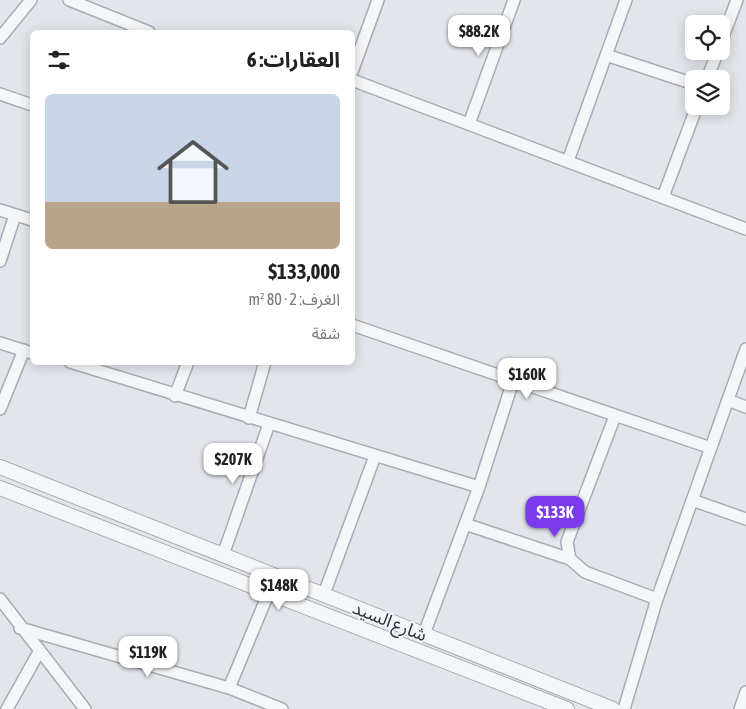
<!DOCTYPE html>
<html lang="ar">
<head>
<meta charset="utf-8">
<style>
	:root { --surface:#fff; --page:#f6f6f6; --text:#222; --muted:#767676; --line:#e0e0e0; --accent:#7c3aed }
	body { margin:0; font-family:"Asap Condensed","Noto Sans Arabic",sans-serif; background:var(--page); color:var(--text); direction:rtl; height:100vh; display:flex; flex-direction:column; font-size:19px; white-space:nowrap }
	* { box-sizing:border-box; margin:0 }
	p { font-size:16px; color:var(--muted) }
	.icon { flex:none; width:28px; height:28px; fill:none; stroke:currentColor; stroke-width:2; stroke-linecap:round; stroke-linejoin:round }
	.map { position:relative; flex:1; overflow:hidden; direction:ltr }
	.sheet { position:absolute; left:30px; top:30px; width:325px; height:335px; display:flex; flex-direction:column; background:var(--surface); border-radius:8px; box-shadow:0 2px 12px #0003; direction:rtl }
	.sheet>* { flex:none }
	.buttons { position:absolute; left:685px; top:15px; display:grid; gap:10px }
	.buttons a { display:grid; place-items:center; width:45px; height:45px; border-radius:8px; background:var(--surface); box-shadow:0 2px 12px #0003; font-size:25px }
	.price { position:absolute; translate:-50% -42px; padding:0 11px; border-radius:10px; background:#fff; color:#222; font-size:16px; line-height:32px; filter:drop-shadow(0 1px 2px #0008) }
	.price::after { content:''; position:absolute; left:50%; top:30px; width:15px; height:11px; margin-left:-8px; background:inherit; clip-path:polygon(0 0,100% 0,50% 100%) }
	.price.selected { background:var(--accent); color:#fff }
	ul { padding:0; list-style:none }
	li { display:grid; align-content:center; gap:10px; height:265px; padding:0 15px }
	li+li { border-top:1px solid var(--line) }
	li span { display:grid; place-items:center; height:155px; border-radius:8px; color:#555 }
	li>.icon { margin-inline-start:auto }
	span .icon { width:90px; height:90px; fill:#fffc; stroke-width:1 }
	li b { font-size:21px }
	h2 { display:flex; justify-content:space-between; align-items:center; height:60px; padding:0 15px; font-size:21px }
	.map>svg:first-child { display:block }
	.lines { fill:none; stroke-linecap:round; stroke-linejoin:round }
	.minor-casing { stroke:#a7acb4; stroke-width:14 }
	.tertiary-casing { stroke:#a7acb4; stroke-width:16 }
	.minor { stroke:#f5f6f8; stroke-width:11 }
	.tertiary { stroke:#f5f6f8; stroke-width:14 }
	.labels { text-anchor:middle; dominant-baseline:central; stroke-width:4; stroke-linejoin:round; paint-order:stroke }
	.street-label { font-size:18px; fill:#2b3241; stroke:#f2f4f7 }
</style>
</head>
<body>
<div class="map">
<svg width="746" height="709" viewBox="0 0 746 709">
	<rect width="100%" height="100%" fill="#e2e5ea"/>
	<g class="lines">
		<defs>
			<path id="minor" d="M69 0 149 32
				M0 38 31 0
				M721 42 737 0
				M606 55 694 84
				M352 72 378 0
				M707 79 718 51
				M352 80 746 229
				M0 94 32 105
				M469 124 514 0
				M568 161 626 0
				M663 197 697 106
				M0 210 32 220
				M0 261 15 215
				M352 325 711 448
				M0 343 32 353
				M70 362 479 487
				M175 396 188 362
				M728 400 746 407
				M0 409 24 350
				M615 416 567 542 570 559 585 572 657 599
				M249 418 265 362
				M692 500 746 519
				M465 524 570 559
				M223 555 269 424
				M324 594 375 456
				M0 599 85 709
				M20 628 229 688 282 709
				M424 634 479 487 513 381
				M229 688 269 592
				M7 709 39 652
				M624 709 657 599 746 349
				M740 709 746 692"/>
			<path id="tertiary" d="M0 467 613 709
				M0 488 567 709"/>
		</defs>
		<use href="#minor" class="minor-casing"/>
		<use href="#tertiary" class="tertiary-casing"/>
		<use href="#minor" class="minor"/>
		<use href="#tertiary" class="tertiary"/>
	</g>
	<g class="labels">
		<g class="street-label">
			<text transform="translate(390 621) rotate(22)">شارع السيد</text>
		</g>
	</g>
</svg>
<div class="buttons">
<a><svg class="icon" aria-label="locate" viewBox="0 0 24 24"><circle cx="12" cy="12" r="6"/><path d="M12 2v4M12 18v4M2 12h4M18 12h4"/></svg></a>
<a><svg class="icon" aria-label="layers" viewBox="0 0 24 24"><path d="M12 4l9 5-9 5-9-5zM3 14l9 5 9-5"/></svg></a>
</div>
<b class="price" style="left:479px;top:57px">$88.2K</b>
<b class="price" style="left:527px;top:400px">$160K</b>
<b class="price" style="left:233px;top:485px">$207K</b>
<b class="price selected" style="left:555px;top:538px">$133K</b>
<b class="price" style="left:279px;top:611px">$148K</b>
<b class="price" style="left:148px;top:678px">$119K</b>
<section class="sheet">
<h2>العقارات: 6<svg class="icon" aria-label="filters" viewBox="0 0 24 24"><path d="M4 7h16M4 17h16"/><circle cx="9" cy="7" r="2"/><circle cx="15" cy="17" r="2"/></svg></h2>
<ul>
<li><span style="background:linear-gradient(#c9d6e8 70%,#b9a48a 0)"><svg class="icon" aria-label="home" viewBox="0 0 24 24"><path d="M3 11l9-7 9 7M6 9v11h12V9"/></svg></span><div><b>$133,000</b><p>الغرف: 2 · 80 m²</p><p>شقة</p></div></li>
</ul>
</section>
</div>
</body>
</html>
